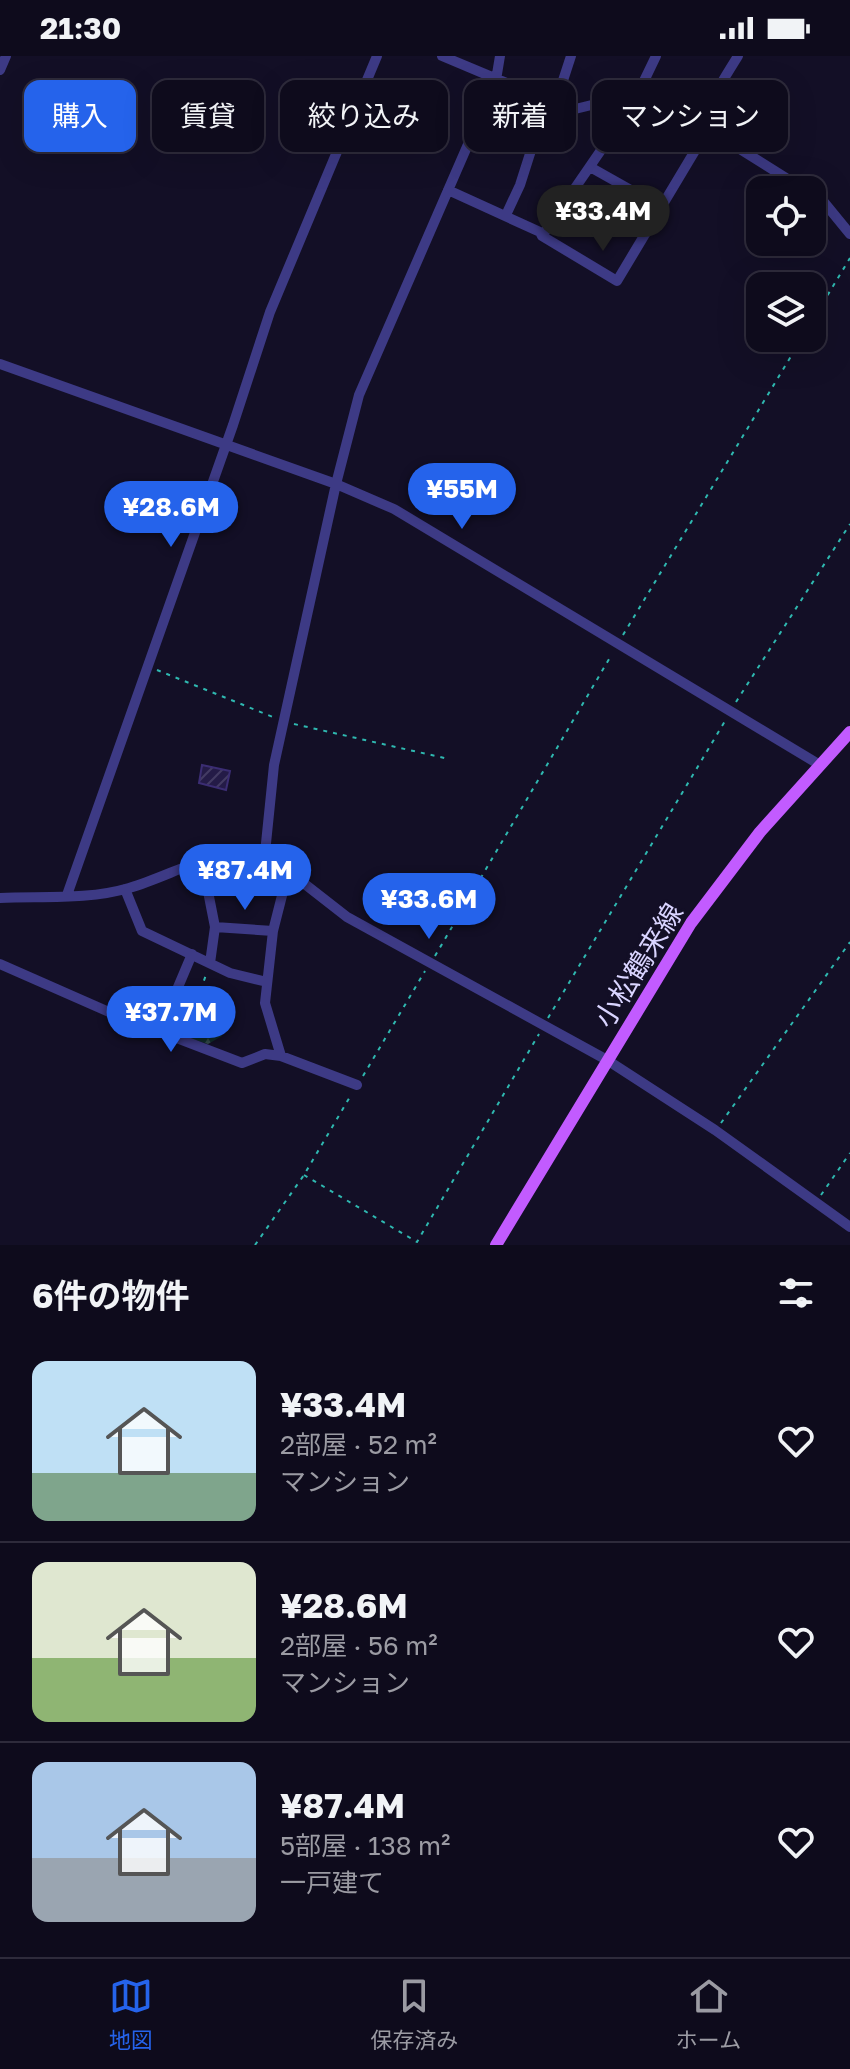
<!DOCTYPE html>
<html lang="ja">
<head>
<meta charset="utf-8">
<style>
	:root { --surface:#0e0b1c; --page:#171425; --text:#f1f3f6; --muted:#9b9ba3; --line:#2e2b3b; --accent:#2563eb }
	body { margin:0; font-family:"Golos Text","Noto Sans JP",sans-serif; background:var(--page); color:var(--text); height:100vh; display:flex; flex-direction:column; font-size:30px; white-space:nowrap }
	* { box-sizing:border-box; margin:0 }
	p { font-size:26px; color:var(--muted) }
	.icon { flex:none; width:44px; height:44px; fill:none; stroke:currentColor; stroke-width:2; stroke-linecap:round; stroke-linejoin:round }
	.map { position:relative; height:1189px; overflow:hidden }
	.side { display:flex; flex-direction:column; background:var(--surface); flex:1 }
	.side>* { flex:none }
	.top-card { position:absolute; left:24px; top:24px; width:802px; height:72px; display:flex; gap:16px }
	.buttons { position:absolute; left:746px; top:120px; display:grid; gap:16px }
	.buttons a { display:grid; place-items:center; width:80px; height:80px; border-radius:16px; background:var(--surface); box-shadow:0 8px 32px #0002,0 0 0 2px var(--line); font-size:40px }
	.price { position:absolute; translate:-50% -68px; padding:0 18px; border-radius:28px; background:var(--accent); color:#fff; font-size:26px; line-height:52px; filter:drop-shadow(0 2px 4px #0008) }
	.price::after { content:''; position:absolute; left:50%; top:48px; width:24px; height:18px; margin-left:-12px; background:inherit; clip-path:polygon(0 0,100% 0,50% 100%) }
	.price.active { background:#222; color:#fff }
	ul { padding:0; list-style:none }
	li { display:flex; align-items:center; gap:24px; height:200px; padding:0 32px }
	li+li { border-top:2px solid var(--line) }
	li span { display:grid; place-items:center; flex:none; width:224px; height:160px; border-radius:16px; color:#555 }
	li>.icon { margin-inline-start:auto }
	span .icon { width:96px; height:96px; fill:#fffc; stroke-width:1 }
	li b { font-size:34px }
	h2 { display:flex; justify-content:space-between; align-items:center; height:96px; padding:0 32px; font-size:34px }
	.pill { padding:0 28px; border-radius:16px; background:var(--surface); box-shadow:0 8px 32px #0002,0 0 0 2px var(--line); font-size:28px; line-height:72px }
	.pill.active { background:var(--accent); color:#fff }
	.status { display:flex; justify-content:space-between; align-items:center; height:56px; padding:0 40px; background:var(--surface); direction:ltr }
	.status svg { height:22px; fill:currentColor }
	.tabs { display:flex; justify-content:space-around; align-items:center; height:112px; border-top:2px solid var(--line); background:var(--surface); font-size:22px; color:var(--muted) }
	.tabs a { display:grid; justify-items:center; gap:4px }
	.tabs .active { color:var(--accent) }
	.map>svg:first-child { display:block }
	.forest { fill:url(#forest-firs) }
	.building { fill:url(#building-hatch); stroke:#3b2d73; stroke-width:2 }
	.lines { fill:none; stroke-linecap:round; stroke-linejoin:round }
	.path { stroke:#2fb8b0; stroke-width:2; stroke-dasharray:4 6; stroke-linecap:butt }
	.minor { stroke:#3d3a85; stroke-width:10 }
	.major { stroke:#c25bff; stroke-width:12 }
	.labels { text-anchor:middle; dominant-baseline:central; stroke-width:6; stroke-linejoin:round; paint-order:stroke }
	.street-label { font-size:28px; fill:#d9d4ff; stroke:#130f26 }
</style>
</head>
<body>
<div class="status"><b>21:30</b><svg viewBox="0 0 49 12"><path d="M0 12V9h3v3zM5 12V6h3v6zM10 12V3h3v9zM15 12V0h3v12zM26 1h20v11H26zM47 4h2v5h-2z"/></svg></div>
<div class="map">
<svg width="850" height="1189" viewBox="0 0 850 1189">
	<defs>
		<pattern id="forest-firs" width="22" height="20" patternUnits="userSpaceOnUse" patternTransform="scale(2)"><rect width="22" height="20" fill="#12302f"/><path d="M5 1l3.5 6h-7zM16 11l3.5 6h-7z" fill="#344d4e"/></pattern>
		<pattern id="building-hatch" width="6" height="6" patternUnits="userSpaceOnUse" patternTransform="scale(2)"><rect width="6" height="6" fill="#241b47"/><path d="M-1 1l2-2M0 6l6-6M5 7l2-2" fill="none" stroke="#433b63"/></pattern>
	</defs>
	<rect width="100%" height="100%" fill="#130f26"/>
	<path class="forest" d="M194 930 180 972 196 977 205 944 217 933 222 980 208 988 168 975 184 931Z"/>
	<path class="building" d="M202 709 230 715 226 734 199 727Z
		M189 955 200 959 194 976 182 971Z"/>
	<g class="lines">
		<path class="path" d="M539 74 547 53
			M812 265 850 202
			M623 579 802 282
			M157 614 273 661
			M736 646 850 468
			M294 668 449 703
			M435 900 612 598
			M194 953 207 916
			M548 962 725 665
			M363 1020 425 915
			M721 1067 850 886
			M304 1119 417 1186 539 978
			M821 1139 850 1097
			M255 1189 304 1119 351 1039"/>
		<path class="minor" d="M442 0 571 54 604 46 626 48 644 25 656 0
			M0 14 6 0
			M638 33 696 65 707 66
			M555 49 571 0
			M479 63 516 80 535 82 520 129 506 159
			M708 73 805 134
			M590 111 661 151
			M448 134 540 176 542 180 617 225 708 73C704 50 726 20 738 0
			M812 138 823 145 850 178
			M542 180 608 84V78L626 48
			M0 308 336 428 394 453 820 709
			M265 797 274 709 336 428 359 339 496 24 500 0
			M202 805 215 871 210 907
			M125 833 142 875 230 917 267 926
			M67 839 233 369 270 256 377 0
			M0 842C41 840 89 844 129 832 174 819 216 790 265 797L347 861 607 1004 715 1074 850 1171
			M215 871 273 875
			M0 908 109 956 242 1007 265 998 281 1000 357 1029
			M159 976 192 898
			M281 1000 265 947 273 875 288 816"/>
		<path class="major" d="M496 1189 691 867 760 776 850 676"/>
	</g>
	<g class="labels">
		<g class="street-label">
			<text transform="translate(638 909) rotate(-58)">小松鶴来線</text>
		</g>
	</g>
</svg>
<div class="buttons">
<a><svg class="icon" aria-label="locate" viewBox="0 0 24 24"><circle cx="12" cy="12" r="6"/><path d="M12 2v4M12 18v4M2 12h4M18 12h4"/></svg></a>
<a><svg class="icon" aria-label="layers" viewBox="0 0 24 24"><path d="M12 4l9 5-9 5-9-5zM3 14l9 5 9-5"/></svg></a>
</div>
<b class="price active" style="left:603px;top:197px">¥33.4M</b>
<b class="price" style="left:462px;top:475px">¥55M</b>
<b class="price" style="left:171px;top:493px">¥28.6M</b>
<b class="price" style="left:245px;top:856px">¥87.4M</b>
<b class="price" style="left:429px;top:885px">¥33.6M</b>
<b class="price" style="left:171px;top:998px">¥37.7M</b>
<div class="top-card">
<a class="pill active">購入</a>
<a class="pill">賃貸</a>
<a class="pill">絞り込み</a>
<a class="pill">新着</a>
<a class="pill">マンション</a>
</div>
</div>
<section class="side">
<h2>6件の物件<svg class="icon" aria-label="filters" viewBox="0 0 24 24"><path d="M4 7h16M4 17h16"/><circle cx="9" cy="7" r="2"/><circle cx="15" cy="17" r="2"/></svg></h2>
<ul>
<li><span style="background:linear-gradient(#bfe0f5 70%,#7fa58c 0)"><svg class="icon" aria-label="home" viewBox="0 0 24 24"><path d="M3 11l9-7 9 7M6 9v11h12V9"/></svg></span><div><b>¥33.4M</b><p>2部屋 · 52 m²</p><p>マンション</p></div><svg class="icon" aria-label="heart" viewBox="0 0 24 24"><path d="M12 20l-8-8c-3-5 5-10 8-4 3-6 11-1 8 4z"/></svg></li>
<li><span style="background:linear-gradient(#dfe7d0 60%,#8fb573 0)"><svg class="icon" aria-label="home" viewBox="0 0 24 24"><path d="M3 11l9-7 9 7M6 9v11h12V9"/></svg></span><div><b>¥28.6M</b><p>2部屋 · 56 m²</p><p>マンション</p></div><svg class="icon" aria-label="heart" viewBox="0 0 24 24"><path d="M12 20l-8-8c-3-5 5-10 8-4 3-6 11-1 8 4z"/></svg></li>
<li><span style="background:linear-gradient(#a9c7e8 60%,#9aa5b1 0)"><svg class="icon" aria-label="home" viewBox="0 0 24 24"><path d="M3 11l9-7 9 7M6 9v11h12V9"/></svg></span><div><b>¥87.4M</b><p>5部屋 · 138 m²</p><p>一戸建て</p></div><svg class="icon" aria-label="heart" viewBox="0 0 24 24"><path d="M12 20l-8-8c-3-5 5-10 8-4 3-6 11-1 8 4z"/></svg></li>
</ul>
</section>
<nav class="tabs">
<a class="active"><svg class="icon" aria-label="map" viewBox="0 0 24 24"><path d="M3 6l6-2 6 2 6-2v14l-6 2-6-2-6 2zM9 4v14M15 6v14"/></svg>地図</a>
<a><svg class="icon" aria-label="saved" viewBox="0 0 24 24"><path d="M7 4h10v16l-5-4-5 4z"/></svg>保存済み</a>
<a><svg class="icon" aria-label="home" viewBox="0 0 24 24"><path d="M3 11l9-7 9 7M6 9v11h12V9"/></svg>ホーム</a>
</nav>
</body>
</html>
